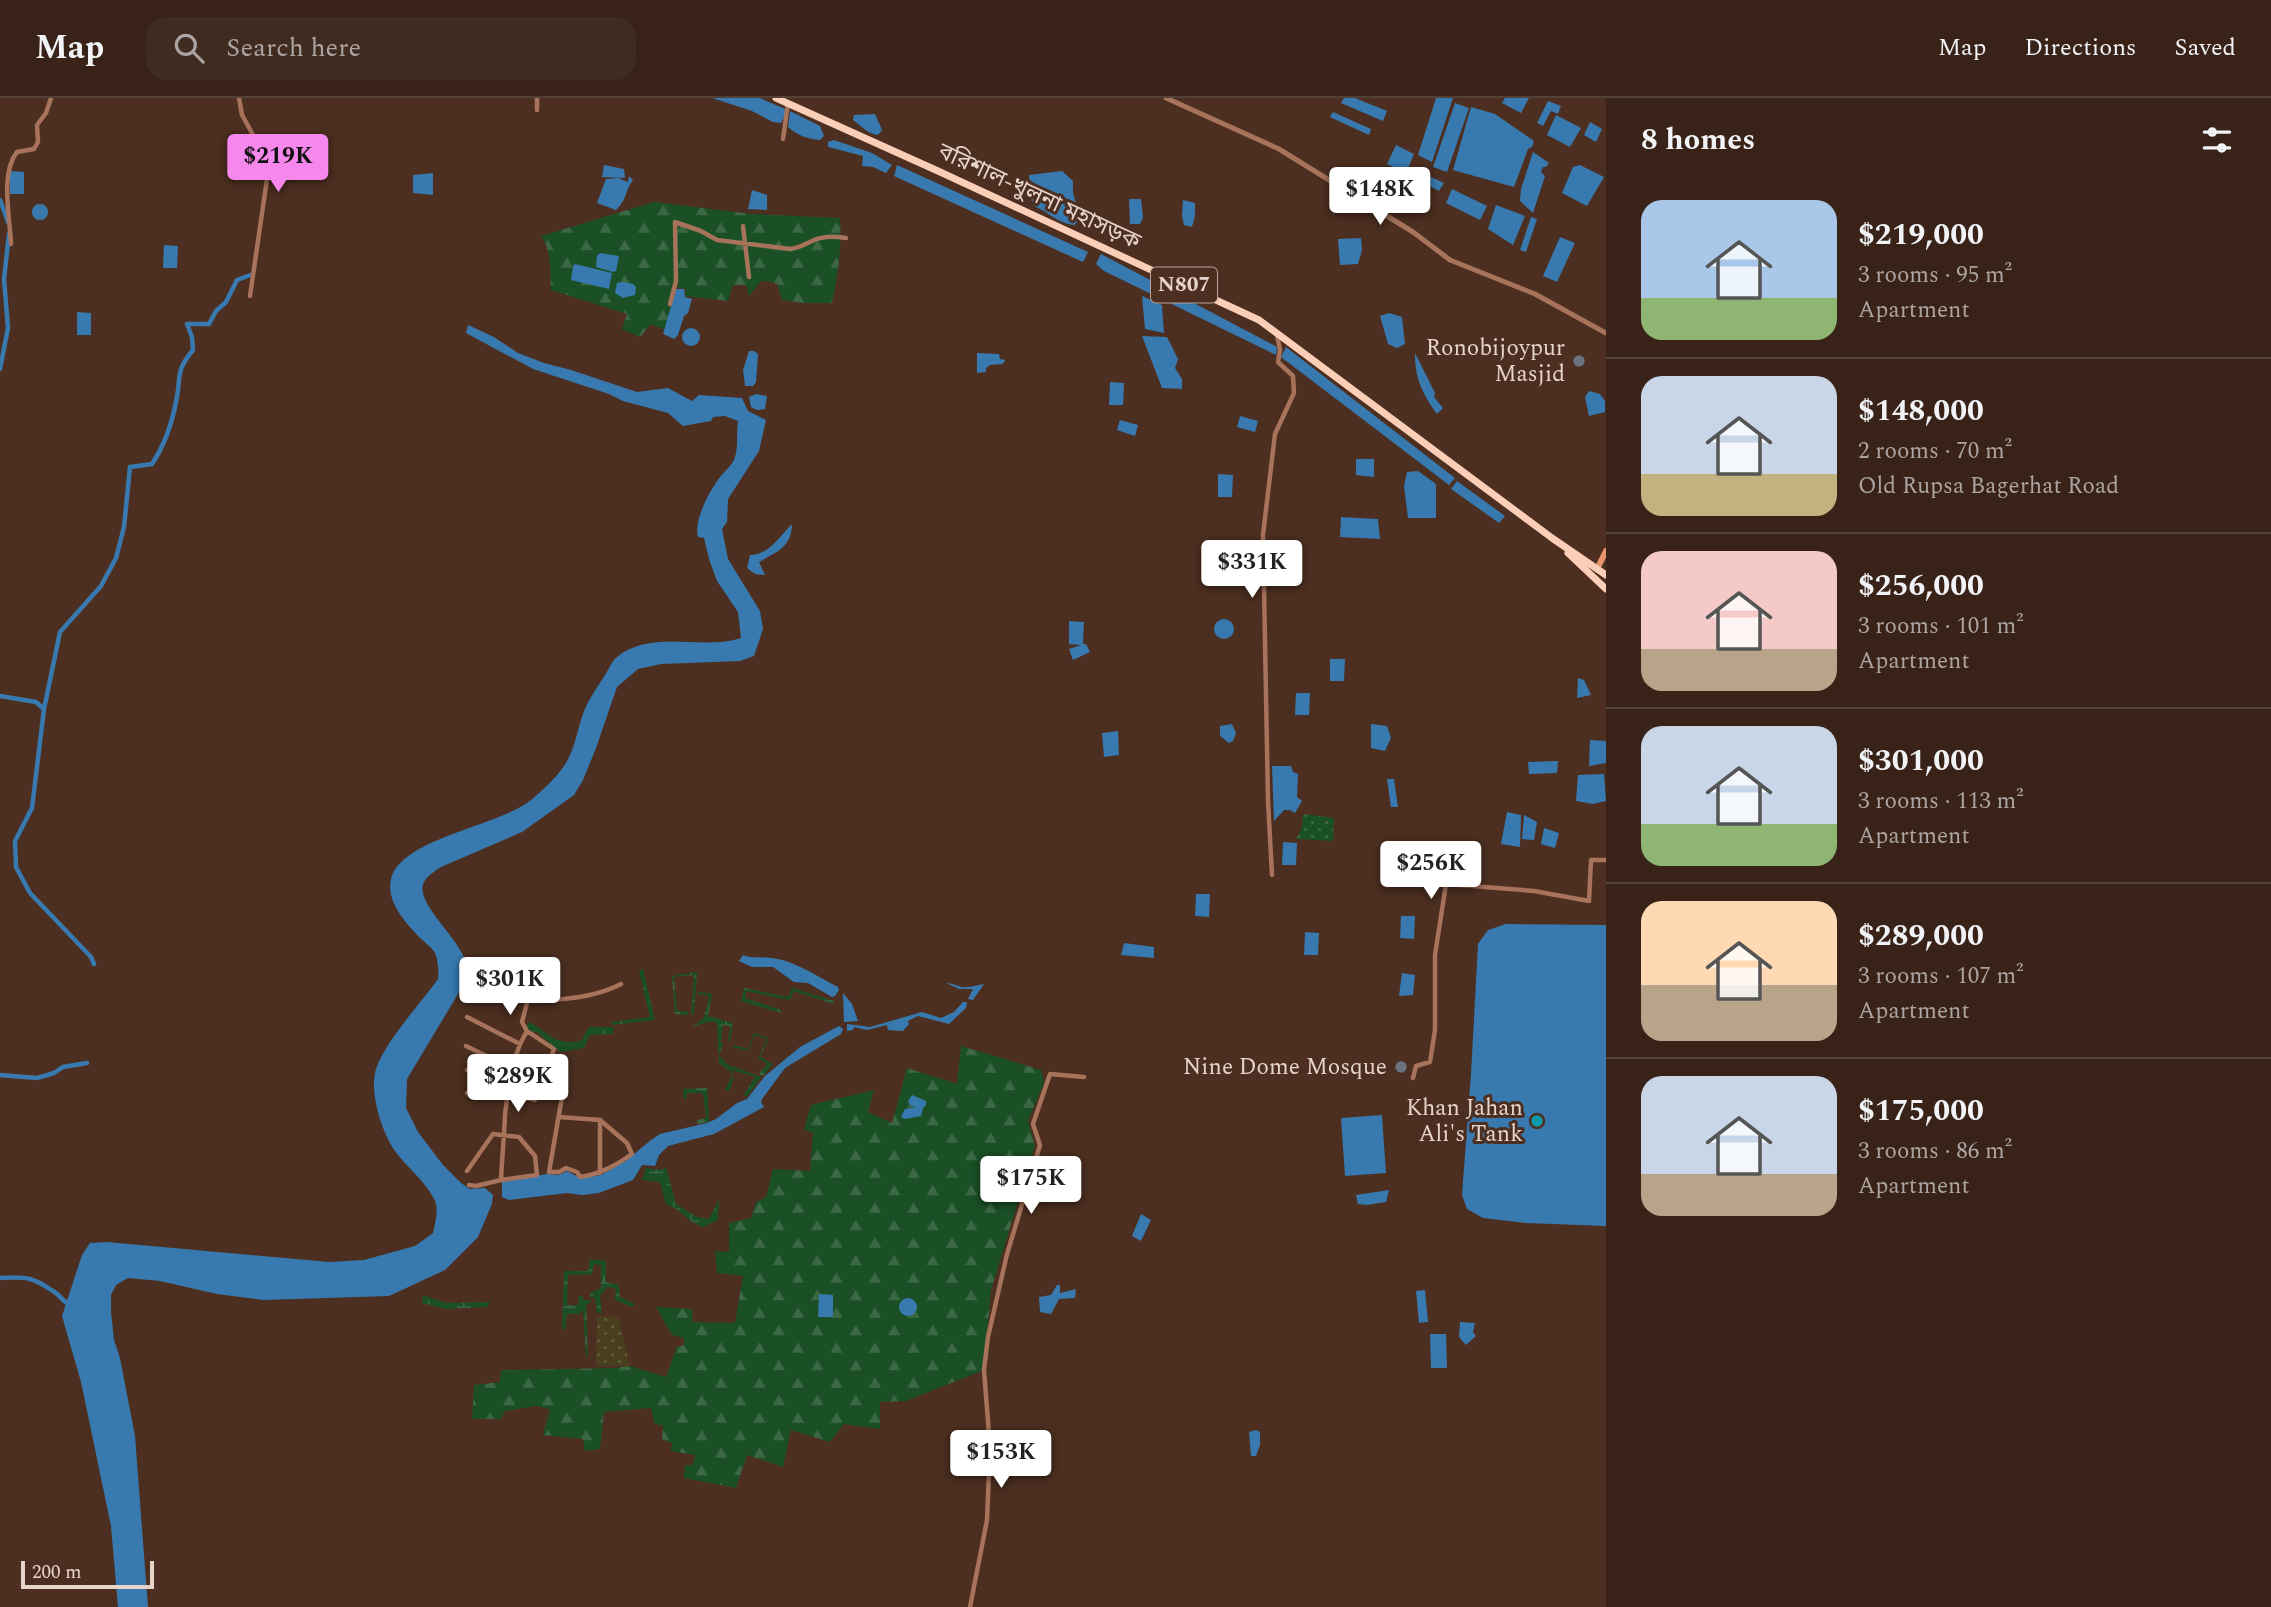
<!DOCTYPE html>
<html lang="en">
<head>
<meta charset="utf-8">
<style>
	:root { --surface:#392318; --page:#402b21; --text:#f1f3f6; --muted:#aba4a2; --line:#534037; --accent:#f688ed }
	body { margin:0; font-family:Spectral,"Noto Sans Bengali",serif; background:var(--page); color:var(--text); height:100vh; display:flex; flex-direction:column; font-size:26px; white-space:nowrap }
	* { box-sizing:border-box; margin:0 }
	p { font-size:23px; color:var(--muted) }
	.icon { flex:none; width:38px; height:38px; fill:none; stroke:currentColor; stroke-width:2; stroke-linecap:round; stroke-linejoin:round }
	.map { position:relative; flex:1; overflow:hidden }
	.side { display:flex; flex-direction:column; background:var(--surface); width:665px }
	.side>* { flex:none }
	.scale { position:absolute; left:21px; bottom:18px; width:133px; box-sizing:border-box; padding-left:7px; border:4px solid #e6d3ca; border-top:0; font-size:19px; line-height:24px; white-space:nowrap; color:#e6d3ca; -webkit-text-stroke:5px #4c2f20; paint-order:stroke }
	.price { position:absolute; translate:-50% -60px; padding:0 16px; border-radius:7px; background:#fff; color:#222; font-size:23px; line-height:46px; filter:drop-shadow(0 2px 4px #0008) }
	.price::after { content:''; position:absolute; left:50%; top:42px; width:21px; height:16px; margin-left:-10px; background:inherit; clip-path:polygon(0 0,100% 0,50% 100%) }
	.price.on { background:var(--accent); color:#111 }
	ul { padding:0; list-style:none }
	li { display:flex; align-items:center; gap:21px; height:175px; padding:0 35px }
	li+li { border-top:2px solid var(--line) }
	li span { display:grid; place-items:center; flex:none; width:196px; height:140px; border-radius:21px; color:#555 }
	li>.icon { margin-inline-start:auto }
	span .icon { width:84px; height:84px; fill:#fffc; stroke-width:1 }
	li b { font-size:30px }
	h2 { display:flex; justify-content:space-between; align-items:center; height:84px; padding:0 35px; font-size:30px }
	header { display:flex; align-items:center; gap:42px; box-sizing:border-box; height:98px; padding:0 35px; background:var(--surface); border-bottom:2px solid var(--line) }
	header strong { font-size:33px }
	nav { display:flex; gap:38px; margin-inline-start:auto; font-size:24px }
	.search { width:490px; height:63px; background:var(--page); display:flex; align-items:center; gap:18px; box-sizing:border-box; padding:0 24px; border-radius:21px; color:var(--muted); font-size:26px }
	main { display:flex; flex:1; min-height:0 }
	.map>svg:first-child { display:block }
	.grass { fill:url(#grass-dots) }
	.forest { fill:url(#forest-firs) }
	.wetland { fill:url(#wetland-marsh) }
	.sand { fill:url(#sand-dots) }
	.water { fill:#387aaf }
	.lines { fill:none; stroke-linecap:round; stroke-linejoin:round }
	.canal { stroke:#387aaf; stroke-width:4.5 }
	.minor { stroke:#a7735b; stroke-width:4.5 }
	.tertiary { stroke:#a7735b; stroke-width:5 }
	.secondary { stroke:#e6936d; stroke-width:6 }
	.trunk { stroke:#fbceb8; stroke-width:7 }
	.worship-dot { fill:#6b7280; stroke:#4c2f20; stroke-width:2.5 }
	.culture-dot { fill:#0f9aa8; stroke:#4c2f20; stroke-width:2.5 }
	.labels { text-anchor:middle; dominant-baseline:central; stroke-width:6; stroke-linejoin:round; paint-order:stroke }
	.shield { fill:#4c2f20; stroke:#b8a297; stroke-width:2 }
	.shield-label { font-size:21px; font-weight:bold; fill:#e6d3ca }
	.street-label { font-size:23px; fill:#e6d3ca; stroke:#4c2f20 }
	.poi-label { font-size:23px; fill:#e6d3ca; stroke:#4c2f20; text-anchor:end }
</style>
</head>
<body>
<header>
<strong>Map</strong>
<div class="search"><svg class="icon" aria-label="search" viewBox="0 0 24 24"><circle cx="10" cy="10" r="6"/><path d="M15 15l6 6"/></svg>Search here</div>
<nav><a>Map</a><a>Directions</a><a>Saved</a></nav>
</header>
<main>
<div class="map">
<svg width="1606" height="1509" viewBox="0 0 1606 1509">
	<defs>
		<pattern id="grass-dots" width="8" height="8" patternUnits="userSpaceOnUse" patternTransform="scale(1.75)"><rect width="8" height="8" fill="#1b5026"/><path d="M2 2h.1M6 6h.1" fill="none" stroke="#3c6844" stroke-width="1.8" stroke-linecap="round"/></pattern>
		<pattern id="forest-firs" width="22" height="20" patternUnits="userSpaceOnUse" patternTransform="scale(1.75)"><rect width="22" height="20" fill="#1b5026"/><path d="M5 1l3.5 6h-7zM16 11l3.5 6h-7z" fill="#3c6844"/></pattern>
		<pattern id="wetland-marsh" width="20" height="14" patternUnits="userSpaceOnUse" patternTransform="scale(1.75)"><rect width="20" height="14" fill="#1b5026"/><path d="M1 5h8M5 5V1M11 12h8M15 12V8" fill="none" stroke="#3c6844"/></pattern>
		<pattern id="sand-dots" width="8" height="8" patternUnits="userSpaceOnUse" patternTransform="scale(1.75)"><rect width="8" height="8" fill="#473f1e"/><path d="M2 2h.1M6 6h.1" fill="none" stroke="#625a3d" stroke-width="1.8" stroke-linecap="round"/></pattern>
	</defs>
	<rect width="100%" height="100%" fill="#4c2f20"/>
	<path class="grass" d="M1303 716 1334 720 1333 743 1296 741 1302 730Z"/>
	<path class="forest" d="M654 104 752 116 840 120C842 148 838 177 832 205H802L782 202 777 186 768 183H761L749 198 746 187H733L728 203 685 198 686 191 676 189 665 232 651 226 640 239 622 231 627 216 551 192C550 174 552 153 541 138Z
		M961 948 1041 972 1044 985 1028 1023 1035 1048 991 1192 984 1272 906 1303 880 1304V1331L844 1326 830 1344 791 1332 783 1369 747 1357 736 1390 684 1380 685 1367H693L695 1357 671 1353 672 1345 662 1341 663 1328 654 1325 651 1310 604 1314 600 1351 585 1353 583 1341 543 1337 550 1311 536 1308 505 1313 501 1321H472L474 1287 500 1284 501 1272 615 1270 630 1268 666 1279 677 1249 684 1247V1240L672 1237 656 1209 692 1211 693 1224 735 1225 743 1178 717 1175 715 1153 729 1154V1125L751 1120 756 1104 766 1099 773 1071 810 1073 813 1035 804 1032 811 1007 874 992 868 1014 892 1025 907 970 957 986Z
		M707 990 709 1024 697 1026V1022L706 1020 703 995H687V1001H684L683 991Z"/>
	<path class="wetland" d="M643 871 655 922 612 927 611 924 650 919 639 873Z
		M697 874 694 916 691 917 694 877 674 879 677 913 688 914V917L675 916 672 878Z
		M744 890 788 899 792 890 834 903 833 906 794 893 790 902 746 893 745 900 781 912V915L741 903Z
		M699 894 712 896 708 918 733 925 730 943H728L730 928 723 927 721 944 723 946 719 957 728 967 761 979 747 999 743 998 755 979 732 972 733 982 729 993 725 992 732 978 730 973 719 965 717 926 713 923 693 928 704 920 709 898 698 896Z
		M529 924C550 935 554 948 581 943L589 929H614L613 936 590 937 584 950 560 954 537 934 523 933Z
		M754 935 769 940 760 959 773 966 763 978 759 976 767 966 758 960 767 941 755 937 748 953 733 949V947L748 951Z
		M666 1069 676 1106 697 1119 709 1121 719 1101 718 1122 703 1129C686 1123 684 1113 666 1106L660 1084 642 1082 646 1070 661 1072Z
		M590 1161 606 1163V1184L619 1187 620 1199 635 1206 632 1209 615 1202 616 1191 607 1189 600 1198 602 1215H597L595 1200 590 1199V1195L601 1190V1167L594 1166 592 1176 568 1177 567 1207H578L579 1198H583V1202H592L586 1208 588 1259H586L583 1211 580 1216H567L565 1232 562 1231 564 1173H588Z
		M423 1197 446 1205 490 1204 487 1209 445 1211 422 1205Z"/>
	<path class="sand" d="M597 1218 618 1219 630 1268H596Z"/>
	<path class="water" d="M712 0H760L785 11 786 15 781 25 773 24 752 13Z
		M1344 0H1355L1387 13 1383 23 1341 5Z
		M1436 0H1453L1432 64 1418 57Z
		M1505 0H1529L1521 15 1502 5Z
		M1548 3 1561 8 1558 16 1551 13 1543 28 1537 25Z
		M1455 5 1469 10 1447 74 1433 69Z
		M1471 9 1495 16 1534 43 1532 49 1528 51 1514 89 1453 72Z
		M790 13 820 28 824 38 820 42C807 41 797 37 788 29Z
		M1333 14 1371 31 1369 37 1330 19Z
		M875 16 882 32 878 37C868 36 861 28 853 22L854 17Z
		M1556 17 1581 30 1570 49 1547 37Z
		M1590 24 1602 31 1596 44 1584 37Z
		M834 42 872 55 892 67 886 75 873 69 862 68 863 58 828 49V44Z
		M1396 47 1414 56 1406 75 1387 66Z
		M1533 54 1549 65 1546 69H1543L1541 74 1545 78 1533 115 1520 103 1521 91Z
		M604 67 624 71 625 80 602 79Z
		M897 67 1088 154 1083 164 894 78Z
		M1580 67 1604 79 1587 108 1562 95 1573 69Z
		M10 73 24 74V96H10Z
		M1062 73 1073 83V95L1080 117 1075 127C1059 126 1048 114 1034 108L1030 99 1029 77Z
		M1420 74 1444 85 1439 93 1416 81Z
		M433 75V97L413 95V77Z
		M629 78 633 82C625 92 627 102 616 112L597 105 606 81 618 80 628 84Z
		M1452 91 1487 108 1480 122 1446 105Z
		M752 92 767 97V112L748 111Z
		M1129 101H1141L1143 120 1140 126H1130Z
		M1183 102 1195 105V118L1192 129 1184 127 1182 118Z
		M32 114a8 8 0 1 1 16 0a8 8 0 1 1-16 0Z
		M1496 107 1525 118 1513 147 1488 131Z
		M1531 119 1537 121 1526 154 1520 152Z
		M1560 139 1575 145 1557 184 1543 178Z
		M1361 140 1362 152 1358 166 1340 167 1338 141Z
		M164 147 178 148 177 170H163Z
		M600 155 619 158 616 173 613 174 596 169 597 158Z
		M1101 156 1277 249 1276 257 1104 173 1096 166Z
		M575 166 612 175 609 191 571 182 573 168Z
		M622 184 633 186 636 189 635 197 623 200 615 195 617 185Z
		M676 191H684L685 199 692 201 688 215 684 218 678 237 674 241 663 236Z
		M1142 198 1162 207 1164 235 1145 231Z
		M77 214 91 215V237H77Z
		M1389 215 1402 219 1405 246 1397 250 1388 246 1380 218Z
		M468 227 494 239 518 255 544 265 571 272 637 294 668 290 692 303 699 297 742 300 748 313 766 322 759 353 728 401 727 424 722 431 728 461 760 513 763 531 754 558 740 563 661 566 638 571 617 589 596 650 583 682 574 697 522 734 441 769C435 773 428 777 424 784 413 806 465 843 467 870 468 875 465 882 464 886L407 981 406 1010 418 1034 443 1067 461 1085 470 1091 485 1090 493 1097 492 1106 478 1139 445 1172 389 1198 264 1202 217 1196 160 1183 128 1180 116 1187 111 1197V1214L114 1242 120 1260 135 1338 148 1509H118L111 1428 81 1284 62 1218 82 1157 90 1145 107 1144 329 1164 364 1162 415 1148 433 1135C435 1125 439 1113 435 1103 427 1085 409 1071 398 1057 383 1039 370 998 375 975 381 948 421 905 438 881 439 873 438 863 435 855 432 850 425 844 420 840 405 824 386 804 391 781 401 740 499 728 531 702 543 692 555 681 564 668 575 652 577 632 584 613 589 601 598 588 605 577 609 571 612 563 617 559 651 531 702 553 741 540L738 514 717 483 709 461 704 440 698 439C693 423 710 392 720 379 725 373 731 368 734 362 739 349 736 336 738 323L725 318 713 319 711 323 683 328 668 315 623 303 609 296 533 271 466 235Z
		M682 239a9 9 0 1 1 18 0a9 9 0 1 1-18 0Z
		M1142 238 1167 239 1178 261 1175 270 1182 281V291L1162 290Z
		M1286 249 1455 380 1449 387 1281 259Z
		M749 253H754L758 256 756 284 753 288H745L743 272Z
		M977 255 999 256 1000 261 1005 262V263L1002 266 990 267 986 270V274L977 275Z
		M1415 255 1435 295 1434 299 1443 310 1437 316C1422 295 1415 281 1415 255Z
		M1110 284 1124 285 1123 307H1109Z
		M1589 293 1600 296 1605 303V314L1589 318 1585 299Z
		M756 296 767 298 765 311 757 312 751 309 749 299Z
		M1240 318 1258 323 1255 334 1237 329Z
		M1120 322 1138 327 1135 338 1117 332Z
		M1356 361H1374V379L1356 377Z
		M1418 373 1436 386V420H1408L1404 388 1407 374Z
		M1218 376 1233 377 1232 399H1218Z
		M1457 383 1505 418 1499 425 1451 391Z
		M1341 419 1378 421 1380 441 1340 439Z
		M791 427H792C791 450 776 454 759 464L765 477 755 476 747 470 750 457C769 457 779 439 791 427Z
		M1214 531a10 10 0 1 1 20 0a10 10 0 1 1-20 0Z
		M1069 523 1084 524 1083 546H1086L1090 554 1073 562 1069 551 1081 547 1069 546Z
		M1330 561H1345L1344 583H1330Z
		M1578 580 1584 582 1591 597 1577 600Z
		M1296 595H1310L1309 617H1295Z
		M1232 626 1236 635 1233 643 1229 645 1220 638V628Z
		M1371 626 1387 628 1391 640 1385 653 1371 650Z
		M1118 633 1119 657 1104 659 1102 635Z
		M1590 642 1606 643V665L1589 668Z
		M1558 663 1557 675 1529 676 1528 664Z
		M1272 668H1291L1293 674 1298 676 1297 699 1302 703 1295 715 1290 712H1284L1274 723Z
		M1604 676 1606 703 1593 706 1576 703 1578 677Z
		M1387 681H1394L1398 709H1391Z
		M1507 714 1521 717 1520 749 1501 746Z
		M1524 717 1537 724 1534 742 1522 741Z
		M1544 730 1559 735 1555 750 1541 746Z
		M1283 744 1297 745 1296 767H1282Z
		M1196 796H1210L1209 819 1195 818Z
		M1401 818H1415L1414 841 1400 840Z
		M1506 826 1606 827V1128L1526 1125 1483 1120 1467 1111 1462 1097 1471 976 1478 846 1488 832Z
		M1305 834 1319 835 1318 857H1304Z
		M1124 845 1154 849V860L1121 857Z
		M743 857C753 861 761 858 771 860 794 862 818 879 838 889L839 892 835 898 832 899 808 885 794 884 773 869H752L739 863Z
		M1402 875 1415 877 1413 897 1399 898Z
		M946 885C952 885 957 888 962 889 970 890 977 887 984 886L973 902 968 901 973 891H959Z
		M843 895 852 906 858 923 844 924Z
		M963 904H967L966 910 949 926 918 918 908 923 909 926 903 933 888 932 887 927 867 932 854 929 853 932 847 933V926L870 929 922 914 941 920 954 914Z
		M839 928 843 931 841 936 785 970 762 1001 761 1004 764 1009 714 1036 668 1048 659 1057 655 1068 642 1067 633 1082 599 1095 582 1097 567 1095 509 1102 502 1099V1084L547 1076 559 1077 567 1073 580 1080 601 1077 627 1062 651 1042 660 1036 707 1025 716 1021 737 1005 747 1001 765 978 800 949Z
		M912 997 926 1003V1007L923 1010 921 1018 905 1021 901 1019 905 1011 916 1009 910 1007 908 1003Z
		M1382 1017 1386 1075 1345 1078 1341 1020Z
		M1389 1092 1386 1104 1367 1107 1358 1106 1356 1097Z
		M1141 1116 1151 1122 1141 1143 1132 1138Z
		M1057 1187H1060V1195L1076 1191 1075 1200 1059 1201 1051 1216 1040 1214 1039 1199 1051 1197Z
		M1425 1192 1428 1224 1419 1225 1416 1193Z
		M819 1196 833 1197V1219H818Z
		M899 1209a9 9 0 1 1 18 0a9 9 0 1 1-18 0Z
		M1460 1224 1475 1225 1473 1234 1476 1238 1466 1247 1459 1239Z
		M1430 1236H1446L1447 1270H1431Z
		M1256 1332 1260 1334V1347L1256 1358H1251L1249 1334Z"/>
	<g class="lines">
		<path class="canal" d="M0 102 8 124
			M0 271 8 230 4 181 9 136
			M0 598 36 604 44 611 32 710 15 743 16 769 30 795 91 859 94 866
			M44 611 60 534 101 488 116 460 124 429 130 369 152 366C164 348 172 325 176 304 182 278 174 275 193 252L192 239 187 226H209L216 213 226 204 237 182 253 176
			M0 977 37 980 54 975 63 969 87 965
			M0 1180C26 1179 31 1178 53 1193 60 1197 63 1204 70 1207"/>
		<path class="minor" d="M239 0 242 17 263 55 267 81 250 198
			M537 12V0
			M783 41 788 5
			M743 128 749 179
			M11 146C10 120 0 75 17 54L34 51 38 44 37 27 46 15 51 0
			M670 206 676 183 675 124 701 133 717 142 790 151C799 150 803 147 812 143 822 138 835 138 846 140
			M1272 777 1268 703 1263 437 1275 336 1294 295 1293 278 1278 264 1280 252 1277 237
			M472 890C480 893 489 898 498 899 537 904 586 904 621 886
			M467 919 520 946 527 933 554 951 535 1002 507 995 508 981 520 946
			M527 933 522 924 528 901
			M466 948 511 970
			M467 972 508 983
			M1413 980 1416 968 1430 964 1435 932V857L1446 786 1534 793 1589 803 1591 762H1606
			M539 992 562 999 549 1074H559L566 1070 577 1074 580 1079C600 1076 615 1068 632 1056L627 1045 600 1022V1075
			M559 1019 600 1022
			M467 1073 493 1036 519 1039 535 1058 537 1077 501 1082C502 1061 504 1039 505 1018 505 1010 508 1003 507 995H467
			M469 1087 476 1088 501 1082
			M970 1509 987 1422 990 1349 984 1272 988 1239 1007 1156 1040 1047 1033 1026 1050 976 1084 979"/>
		<path class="tertiary" d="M1166 0 1279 51 1413 134 1450 162 1535 196 1606 235"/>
		<path class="secondary" d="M1597 471 1606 453"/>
		<path class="trunk" d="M776 0 938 73 1259 222 1552 440 1606 477
			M1568 455 1606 491"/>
	</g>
	<g class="worship-dot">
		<circle cx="1579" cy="263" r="7"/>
		<circle cx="1401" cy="969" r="7"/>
	</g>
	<circle class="culture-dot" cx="1537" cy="1023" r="7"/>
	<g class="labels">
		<rect class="shield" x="1151" y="169.5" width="66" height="35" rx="5"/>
		<g class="shield-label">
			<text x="1184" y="187">N807</text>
		</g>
		<g class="street-label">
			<text transform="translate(1039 99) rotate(25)">বরিশাল-খুলনা মহাসড়ক</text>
		</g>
		<g class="poi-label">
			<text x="1565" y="250">Ronobijoypur<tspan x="1565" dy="26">Masjid</tspan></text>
			<text x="1387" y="969">Nine Dome Mosque</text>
			<text x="1523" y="1010">Khan Jahan<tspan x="1523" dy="26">Ali's Tank</tspan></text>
		</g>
	</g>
</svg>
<div class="scale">200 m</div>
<b class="price on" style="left:278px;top:96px">$219K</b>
<b class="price" style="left:1380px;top:129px">$148K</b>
<b class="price" style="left:1252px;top:502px">$331K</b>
<b class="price" style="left:1431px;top:803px">$256K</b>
<b class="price" style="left:510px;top:919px">$301K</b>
<b class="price" style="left:518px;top:1016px">$289K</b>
<b class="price" style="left:1031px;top:1118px">$175K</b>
<b class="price" style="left:1001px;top:1392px">$153K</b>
</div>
<section class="side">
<h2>8 homes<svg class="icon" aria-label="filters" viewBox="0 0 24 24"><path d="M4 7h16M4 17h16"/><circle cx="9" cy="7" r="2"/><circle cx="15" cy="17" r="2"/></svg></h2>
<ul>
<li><span style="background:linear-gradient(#a9c7e8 70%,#8fb573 0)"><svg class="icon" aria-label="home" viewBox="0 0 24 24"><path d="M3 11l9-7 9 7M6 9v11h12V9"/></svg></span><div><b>$219,000</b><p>3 rooms · 95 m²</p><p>Apartment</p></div></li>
<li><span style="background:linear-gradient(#c9d6e8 70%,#c2b280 0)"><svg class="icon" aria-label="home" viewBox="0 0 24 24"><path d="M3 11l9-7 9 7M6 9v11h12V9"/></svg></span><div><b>$148,000</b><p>2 rooms · 70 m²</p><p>Old Rupsa Bagerhat Road</p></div></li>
<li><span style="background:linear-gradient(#f6c9c9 70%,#b9a48a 0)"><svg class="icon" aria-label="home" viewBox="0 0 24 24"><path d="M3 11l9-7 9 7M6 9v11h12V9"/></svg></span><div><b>$256,000</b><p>3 rooms · 101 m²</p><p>Apartment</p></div></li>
<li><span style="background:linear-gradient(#c9d6e8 70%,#8fb573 0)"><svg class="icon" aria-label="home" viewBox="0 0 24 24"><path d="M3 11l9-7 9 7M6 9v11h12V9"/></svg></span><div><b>$301,000</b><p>3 rooms · 113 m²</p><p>Apartment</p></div></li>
<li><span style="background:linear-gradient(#ffd9b3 60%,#b9a48a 0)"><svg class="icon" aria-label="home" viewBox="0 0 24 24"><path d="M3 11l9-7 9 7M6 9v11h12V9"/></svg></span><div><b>$289,000</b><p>3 rooms · 107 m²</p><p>Apartment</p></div></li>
<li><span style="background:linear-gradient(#c9d6e8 70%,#b9a48a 0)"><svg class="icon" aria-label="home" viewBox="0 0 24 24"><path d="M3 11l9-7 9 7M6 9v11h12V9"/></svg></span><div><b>$175,000</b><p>3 rooms · 86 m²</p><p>Apartment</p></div></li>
</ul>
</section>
</main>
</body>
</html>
